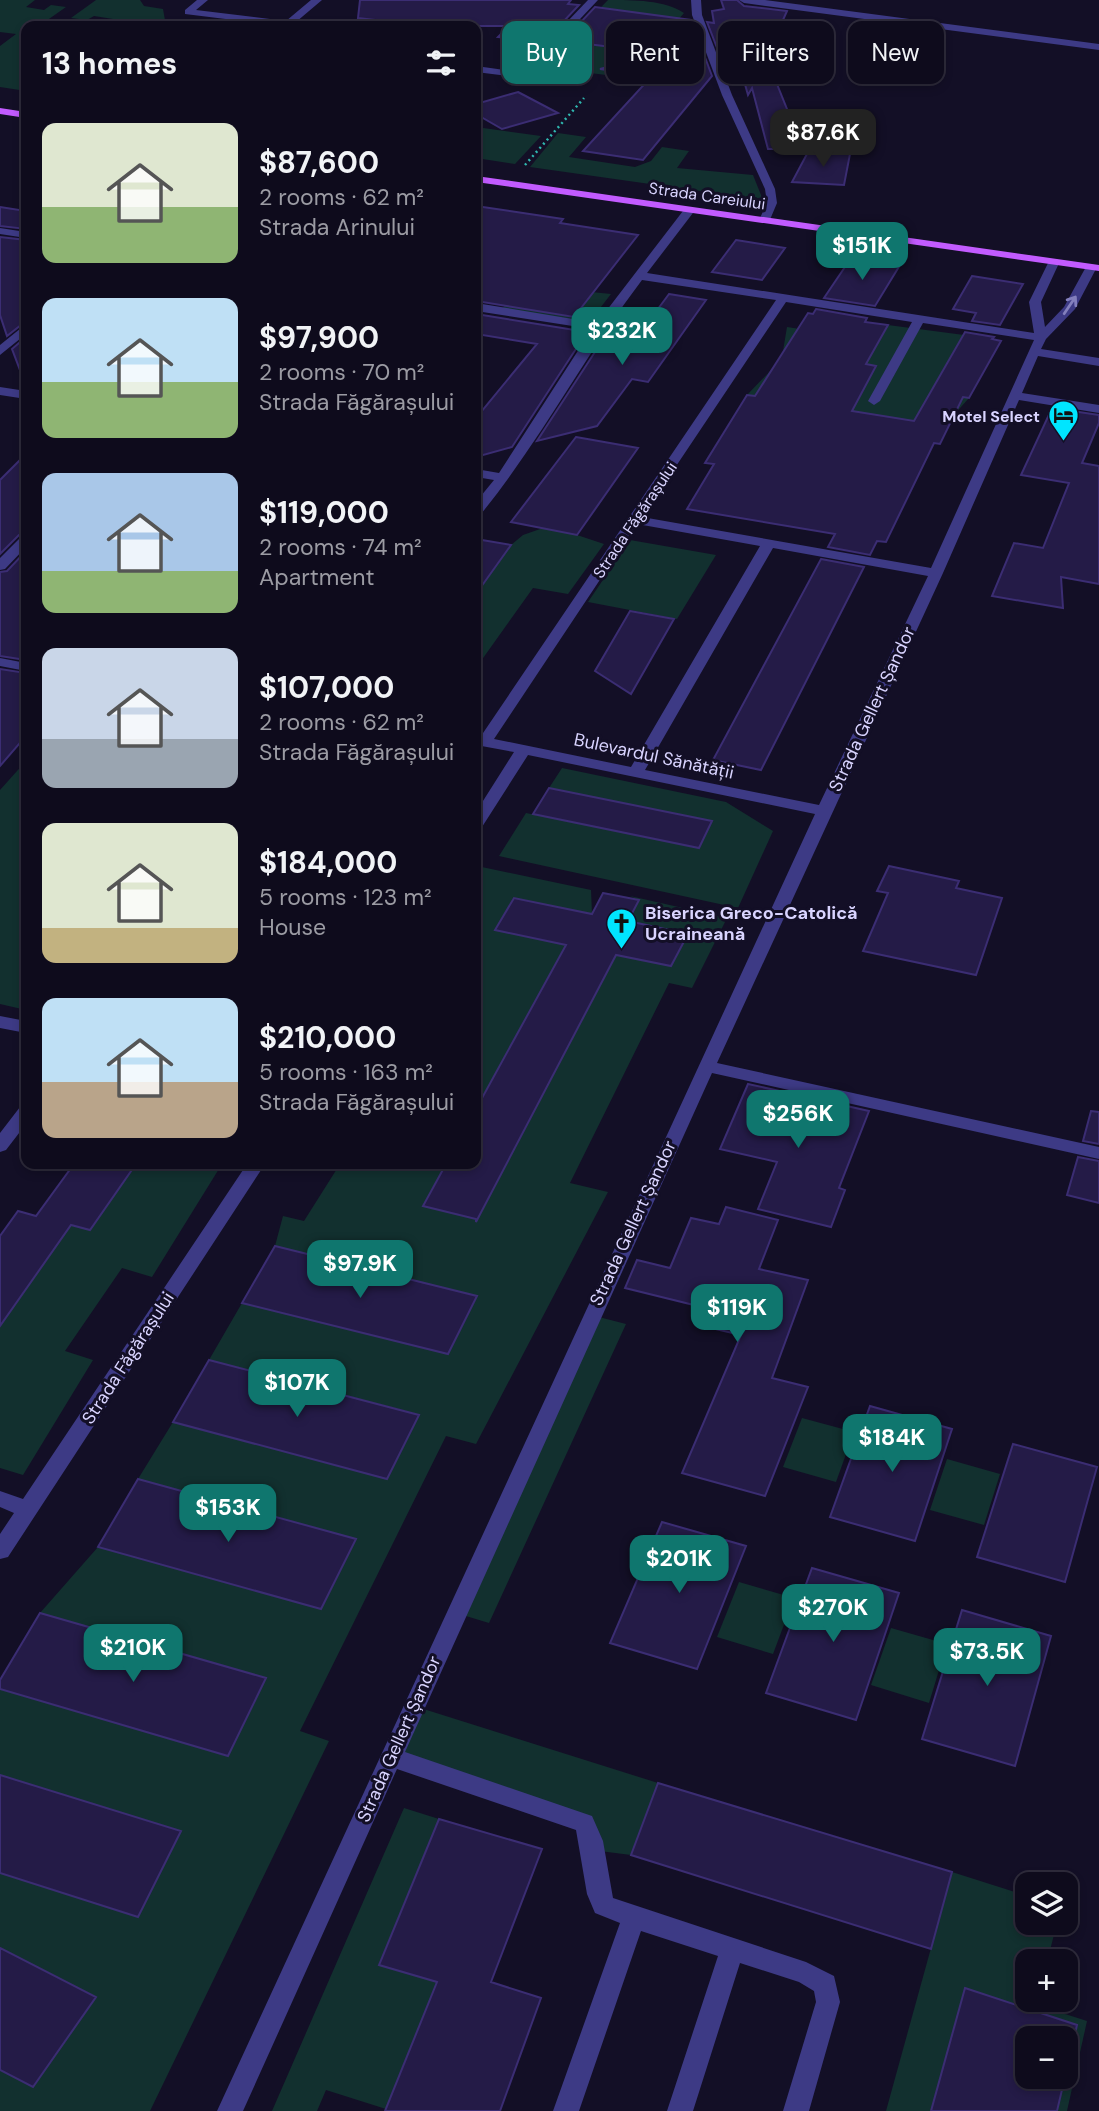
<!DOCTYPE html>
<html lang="en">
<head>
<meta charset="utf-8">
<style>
	:root { --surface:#0e0b1c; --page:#1c1929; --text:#f1f3f6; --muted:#9b9ba3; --line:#2e2b3b; --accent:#0f766e }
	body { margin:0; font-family:"DM Sans",sans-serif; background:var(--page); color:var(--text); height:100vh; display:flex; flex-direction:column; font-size:26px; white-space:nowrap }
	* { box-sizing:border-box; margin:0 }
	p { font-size:23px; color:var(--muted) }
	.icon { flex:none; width:38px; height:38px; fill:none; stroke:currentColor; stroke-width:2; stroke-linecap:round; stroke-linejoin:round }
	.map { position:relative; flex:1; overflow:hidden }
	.side { position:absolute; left:21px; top:21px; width:460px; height:1148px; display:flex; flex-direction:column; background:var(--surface); border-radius:14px; box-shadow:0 4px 10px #0003,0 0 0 2px var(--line) }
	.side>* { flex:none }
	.banner { position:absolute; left:502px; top:21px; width:492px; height:63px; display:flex; gap:14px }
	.fabs { position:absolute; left:1015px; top:1872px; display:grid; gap:14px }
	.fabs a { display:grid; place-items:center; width:63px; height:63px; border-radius:14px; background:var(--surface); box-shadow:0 4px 10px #0003,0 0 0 2px var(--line); font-size:35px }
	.price { position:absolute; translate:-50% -60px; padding:0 16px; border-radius:14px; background:var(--accent); color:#fff; font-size:23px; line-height:46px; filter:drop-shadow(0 2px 4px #0008) }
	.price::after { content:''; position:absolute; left:50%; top:42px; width:21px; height:16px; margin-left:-10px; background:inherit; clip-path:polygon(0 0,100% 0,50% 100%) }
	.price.current { background:#222; color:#fff }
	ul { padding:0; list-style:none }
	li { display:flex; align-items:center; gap:21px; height:175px; padding:0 21px }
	li span { display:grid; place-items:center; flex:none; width:196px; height:140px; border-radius:14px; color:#555 }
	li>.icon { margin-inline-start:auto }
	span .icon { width:84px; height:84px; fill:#fffc; stroke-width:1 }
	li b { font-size:30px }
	h2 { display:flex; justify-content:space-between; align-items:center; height:84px; padding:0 21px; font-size:30px }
	.chip { padding:0 24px; border-radius:14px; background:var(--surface); box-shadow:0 4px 10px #0003,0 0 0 2px var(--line); font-size:24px; line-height:63px }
	.chip.current { background:var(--accent); color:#fff }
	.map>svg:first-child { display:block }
	.green { fill:#12302f }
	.building { fill:#241b47; stroke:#3b2d73; stroke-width:2 }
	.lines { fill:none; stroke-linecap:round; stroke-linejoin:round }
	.path { stroke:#2fb8b0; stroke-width:2.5; stroke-dasharray:2 3.5; stroke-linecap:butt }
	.minor { fill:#3d3a85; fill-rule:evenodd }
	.major { fill:#c25bff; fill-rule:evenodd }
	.oneway { stroke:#837fbc }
	.labels { text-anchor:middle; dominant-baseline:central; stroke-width:6; stroke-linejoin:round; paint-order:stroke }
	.far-street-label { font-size:16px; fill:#d9d4ff; stroke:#130f26 }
	.far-poi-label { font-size:16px; font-weight:bold; fill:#d9d4ff; stroke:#130f26; text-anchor:end }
	.street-label { font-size:18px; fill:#d9d4ff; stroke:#130f26 }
	.poi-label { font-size:18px; font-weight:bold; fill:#d9d4ff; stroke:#130f26; text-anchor:start }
</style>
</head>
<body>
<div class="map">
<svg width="1099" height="2111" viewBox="0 0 1099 2111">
	<rect width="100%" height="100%" fill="#130f26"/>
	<path class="green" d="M0 0H35L26 7 44 10 51 5 66 7 39 26H26V91L0 87V46L16 34 0 32Z
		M96 0H140L144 6 163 9 166 26H103L113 19 94 16 87 20 71 18Z
		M608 0C634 0 665 0 684 13L678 20 593 44 630 48 606 75 543 67Z
		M476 127 541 136 515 164 476 158Z
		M558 133 586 137 569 157 635 167 651 161 662 147 689 151 677 168 753 175 763 200 530 167Z
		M523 285 611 294 587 325 500 311Z
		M888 325 964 335 932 392 969 398 944 426 747 395 773 368 867 383 876 367 783 351 787 327 879 341Z
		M543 528 577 535 604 544 568 594 533 588 476 668V594L511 545 523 535Z
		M630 540 716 555 677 619 588 602Z
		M26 761V1010L0 1004V790Z
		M562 768 726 802 773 831 738 908 499 856 526 813 698 848 712 821 549 788Z
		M477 866 591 890 592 914 514 898 496 930 566 945 476 1109Z
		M630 896 727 918 692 988 669 983 570 1183 608 1192 476 1444 446 1436 300 1731 329 1741 150 2111H0V1873L138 1916 181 1831 0 1775V1689L227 1756 266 1678 40 1613 98 1547 321 1609 355 1539 138 1479 173 1422 387 1478 418 1414 209 1360 242 1303 448 1354 477 1297 275 1246 283 1216 304 1221 340 1164H446L424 1206 478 1219 616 955 671 966 687 934 628 921 639 900Z
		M136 1164H222L152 1277 122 1268 65 1351 93 1360 23 1475 0 1468V1326L71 1225 90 1230Z
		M591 1315 626 1324 489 1623 456 1613Z
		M802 1418 854 1432 836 1482 783 1467Z
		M947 1459 1000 1474 984 1525 930 1510Z
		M739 1582 794 1598 773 1654 717 1637Z
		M891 1628 947 1644 929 1703 871 1685Z
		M414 1706 658 1783 631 1855 592 1850 591 1834 390 1757Z
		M404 1808 439 1819 379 1964 437 1982 386 2109 326 2090 317 2111H272Z
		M952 1872 1027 1896V1923H1057L1047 1962H1027V2000H1038L1037 2005 1087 2021 1067 2111H1057L1077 2025 965 1988 931 2111H886Z"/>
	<path class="building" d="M360 0H571L568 4 579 5 547 39 536 37 532 41 498 37 509 26H427L358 18Z
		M721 0H737L744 6 787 11 779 29 754 27 791 119 796 149H768L752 88 748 95 735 49 723 63 707 22 714 23 712 11 724 9Z
		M595 7 691 20 712 76 643 160 583 151 651 77 600 69 648 56 625 53 628 49 563 41Z
		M518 92 558 113 502 129 476 114V104Z
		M808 152 850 154 844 185 792 182Z
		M476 206 563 219 560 223 638 235 574 317 476 301Z
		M0 207 26 211V229L0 226Z
		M0 237 26 240V321L7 336 0 315Z
		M736 240 785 248 762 280 712 272Z
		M851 258 900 265 875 306 824 298Z
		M972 276 1023 284 1000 325 972 321 976 313 953 309Z
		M669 294 706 300 648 382 632 379 597 426 537 441 606 335 635 340Z
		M816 309 867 318 865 322 888 325 866 364 876 366 852 411 914 421 965 332 994 337 992 339 1001 341 969 398 963 397 940 444 934 443 886 542 877 541 870 555 828 547 835 534 687 509 714 464 705 463 747 395 755 396 808 313 813 314Z
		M476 314 587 332 512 447 476 457V418L537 344 476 334Z
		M26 337V377L23 378 12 349Z
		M1052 408 1099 415V423L1082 463 1099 466V584L1061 577 1063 608 992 596 1014 543 1043 548 1069 483 1021 475Z
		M576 437 638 448 577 535 511 522Z
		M26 454V534L19 535 0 554V480Z
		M476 539 511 545 476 594Z
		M26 551V660L0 656V572L7 571Z
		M821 559 864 567 761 770 713 760Z
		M630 611 674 619 631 694 595 671Z
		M0 669 26 673V736L0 766Z
		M549 788 712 821 699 848 533 814Z
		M889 866 959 881 956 888 1002 898 976 975 863 951 888 893 877 891Z
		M603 893 639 900 628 921 688 934 671 966 616 955 476 1222V1219L423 1206 446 1164H476V1109L566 945 495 930 514 898 592 914Z
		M748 1084 869 1111 839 1188 845 1190 831 1227 758 1209 777 1162 720 1149Z
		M1091 1111 1099 1112V1144L1083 1141Z
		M1078 1157 1099 1161V1203L1067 1195Z
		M74 1164H136L90 1230 71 1225 0 1326V1236L18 1211 36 1216Z
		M726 1207 778 1220 759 1269 808 1280 772 1378 808 1387 765 1496 682 1473 741 1335 703 1326 710 1309 625 1288 637 1260 670 1268 691 1218 719 1224Z
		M275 1246 477 1296 448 1354 242 1303Z
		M209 1360 419 1415 387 1479 173 1422Z
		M870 1406 952 1429 915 1541 830 1517Z
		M1013 1444 1097 1467 1065 1582 977 1557Z
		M138 1479 356 1539 321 1609 98 1547Z
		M662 1522 746 1546 697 1669 610 1643Z
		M812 1568 899 1593 856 1720 766 1693Z
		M962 1610 1051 1636 1015 1766 922 1739Z
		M40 1613 266 1678 228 1756 0 1689V1680Z
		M0 1775 181 1831 138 1917 0 1873Z
		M658 1783 952 1872 931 1949 631 1855Z
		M439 1819 542 1849 491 1982 541 1998 500 2111H385L437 1982 379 1965Z
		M0 1948 96 1997 33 2087 0 2070Z
		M965 1988 1077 2025 1066 2073V2039H1027V2077H1065L1057 2111H931Z"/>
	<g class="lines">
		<path class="path" d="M525 165 584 98"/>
		<path class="minor" d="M197 0H208L196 10 286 21 311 0H322L296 22 309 26H282L185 14V10Z
			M588 0H598L529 73 570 79 575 82 574 84 476 72V66L519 72Z
			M691 0H701L702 15 732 95 775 189 777 203 769 222 759 220 767 203 765 189 722 95 692 15Z
			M739 0H765L1099 44V50L744 3Z
			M686 207 696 209 647 273 1034 333 1029 302 1050 259 1060 261 1041 302 1045 327 1064 307 1087 265 1097 267 1075 309 1046 339 1041 349 1099 358V366L1038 356 1022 393 1099 405V413L1019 400 943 573 717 1063 1099 1147V1159L712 1073 405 1752 592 1816 603 1841 613 1898 806 1962 834 1976 840 2002 809 2111H783L816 2002 814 1991 799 1982 740 1963 693 2111H667L718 1956 641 1931 579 2111H553L620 1923 595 1913 587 1894 576 1830 397 1769 243 2111H217L815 814 528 755 482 827 476 829V812L514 752 476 745V735L481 736 776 300 642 280C585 355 541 440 481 514L476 515V502L494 480 476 477V469L499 473 592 329 476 311V303L597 323ZM786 302 912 322 868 401 874 405 880 401 923 323 1034 340 931 568 642 517ZM637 524 760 546 631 767 494 739ZM773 548 928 576 819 805 645 770Z
			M0 228 26 232V238L0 234Z
			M26 324V334L0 355V345Z
			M0 387 26 391V399L0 395Z
			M26 536V547L5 569 0 570V558L21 537Z
			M0 658 26 663V671L0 666Z
			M0 1016 26 1021V1033L0 1028Z
			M26 1105V1124L6 1150 0 1152V1133L20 1107Z
			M247 1164H265L8 1557 0 1559V1534L14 1513 0 1507V1491L23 1499Z"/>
		<path class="major" d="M0 108 26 112V118L0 114Z
			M476 176 1099 265V271L476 182Z"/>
	</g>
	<defs><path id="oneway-shaft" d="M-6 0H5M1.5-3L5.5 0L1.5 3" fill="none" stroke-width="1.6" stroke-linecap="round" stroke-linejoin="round" transform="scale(1.75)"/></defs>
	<use class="oneway" href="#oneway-shaft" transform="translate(1070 305) rotate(-56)"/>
	<defs>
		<symbol id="hotel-pin" viewBox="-11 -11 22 30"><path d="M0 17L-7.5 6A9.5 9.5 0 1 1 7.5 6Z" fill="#00e5ff" stroke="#130f26"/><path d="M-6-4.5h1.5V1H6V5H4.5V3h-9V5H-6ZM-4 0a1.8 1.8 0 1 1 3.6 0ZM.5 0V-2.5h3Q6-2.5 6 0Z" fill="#111"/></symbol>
		<symbol id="church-pin" viewBox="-11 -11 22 30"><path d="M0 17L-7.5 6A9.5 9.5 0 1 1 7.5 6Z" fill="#00e5ff" stroke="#130f26"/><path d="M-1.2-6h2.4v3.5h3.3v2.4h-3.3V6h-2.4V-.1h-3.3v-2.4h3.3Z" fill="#111"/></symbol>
	</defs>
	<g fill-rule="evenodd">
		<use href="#hotel-pin" x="1046" y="398" width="35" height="47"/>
		<use href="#church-pin" x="604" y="906" width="35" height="47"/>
	</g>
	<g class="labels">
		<g class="far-street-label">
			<text transform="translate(707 196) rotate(8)">Strada Careiului</text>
			<text transform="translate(635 520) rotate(-56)">Strada Făgărașului</text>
		</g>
		<g class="far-poi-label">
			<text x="1040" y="416">Motel Select</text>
		</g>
		<g class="street-label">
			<text transform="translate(872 709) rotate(-65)">Strada Gellert Șandor</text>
			<text transform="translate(654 756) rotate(12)">Bulevardul Sănătății</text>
			<text transform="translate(633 1223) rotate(-65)">Strada Gellert Șandor</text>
			<text transform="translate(128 1358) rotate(-57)">Strada Făgărașului</text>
			<text transform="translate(399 1739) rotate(-66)">Strada Gellert Șandor</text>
		</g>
		<g class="poi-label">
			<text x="645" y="913">Biserica Greco-Catolică<tspan x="645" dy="21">Ucraineană</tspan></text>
		</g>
	</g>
</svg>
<div class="fabs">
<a><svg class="icon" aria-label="layers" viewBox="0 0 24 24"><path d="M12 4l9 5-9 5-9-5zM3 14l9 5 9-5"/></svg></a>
<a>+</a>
<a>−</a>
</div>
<b class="price current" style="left:823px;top:169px">$87.6K</b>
<b class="price" style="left:862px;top:282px">$151K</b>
<b class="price" style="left:622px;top:367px">$232K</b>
<b class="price" style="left:798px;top:1150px">$256K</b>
<b class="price" style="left:360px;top:1300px">$97.9K</b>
<b class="price" style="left:737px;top:1344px">$119K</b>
<b class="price" style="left:297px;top:1419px">$107K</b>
<b class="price" style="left:892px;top:1474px">$184K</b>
<b class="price" style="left:228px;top:1544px">$153K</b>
<b class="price" style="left:679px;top:1595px">$201K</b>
<b class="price" style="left:833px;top:1644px">$270K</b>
<b class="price" style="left:133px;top:1684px">$210K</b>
<b class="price" style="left:987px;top:1688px">$73.5K</b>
<div class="banner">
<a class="chip current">Buy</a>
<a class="chip">Rent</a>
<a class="chip">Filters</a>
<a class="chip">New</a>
</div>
<section class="side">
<h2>13 homes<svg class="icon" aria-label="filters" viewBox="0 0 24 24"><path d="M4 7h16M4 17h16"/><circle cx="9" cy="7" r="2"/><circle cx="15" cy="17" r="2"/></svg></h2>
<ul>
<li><span style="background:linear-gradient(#dfe7d0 60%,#8fb573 0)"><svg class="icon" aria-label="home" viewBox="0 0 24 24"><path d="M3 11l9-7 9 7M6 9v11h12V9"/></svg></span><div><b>$87,600</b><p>2 rooms · 62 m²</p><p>Strada Arinului</p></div></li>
<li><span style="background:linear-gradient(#bfe0f5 60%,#8fb573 0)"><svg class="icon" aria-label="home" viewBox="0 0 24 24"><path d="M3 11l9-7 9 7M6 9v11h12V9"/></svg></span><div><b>$97,900</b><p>2 rooms · 70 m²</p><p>Strada Făgărașului</p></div></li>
<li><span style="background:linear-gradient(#a9c7e8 70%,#8fb573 0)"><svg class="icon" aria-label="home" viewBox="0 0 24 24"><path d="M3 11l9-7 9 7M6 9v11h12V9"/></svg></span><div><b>$119,000</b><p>2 rooms · 74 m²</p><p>Apartment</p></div></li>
<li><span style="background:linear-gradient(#c9d6e8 65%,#9aa5b1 0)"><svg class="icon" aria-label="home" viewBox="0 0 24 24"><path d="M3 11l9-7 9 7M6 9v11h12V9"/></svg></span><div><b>$107,000</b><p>2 rooms · 62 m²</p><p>Strada Făgărașului</p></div></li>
<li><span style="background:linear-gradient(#dfe7d0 75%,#c2b280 0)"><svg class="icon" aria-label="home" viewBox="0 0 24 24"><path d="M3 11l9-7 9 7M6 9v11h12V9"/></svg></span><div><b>$184,000</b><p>5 rooms · 123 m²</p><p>House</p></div></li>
<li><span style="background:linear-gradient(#bfe0f5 60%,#b9a48a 0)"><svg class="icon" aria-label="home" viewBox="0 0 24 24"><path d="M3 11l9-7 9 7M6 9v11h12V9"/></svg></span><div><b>$210,000</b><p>5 rooms · 163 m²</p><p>Strada Făgărașului</p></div></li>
</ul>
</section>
</div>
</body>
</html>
